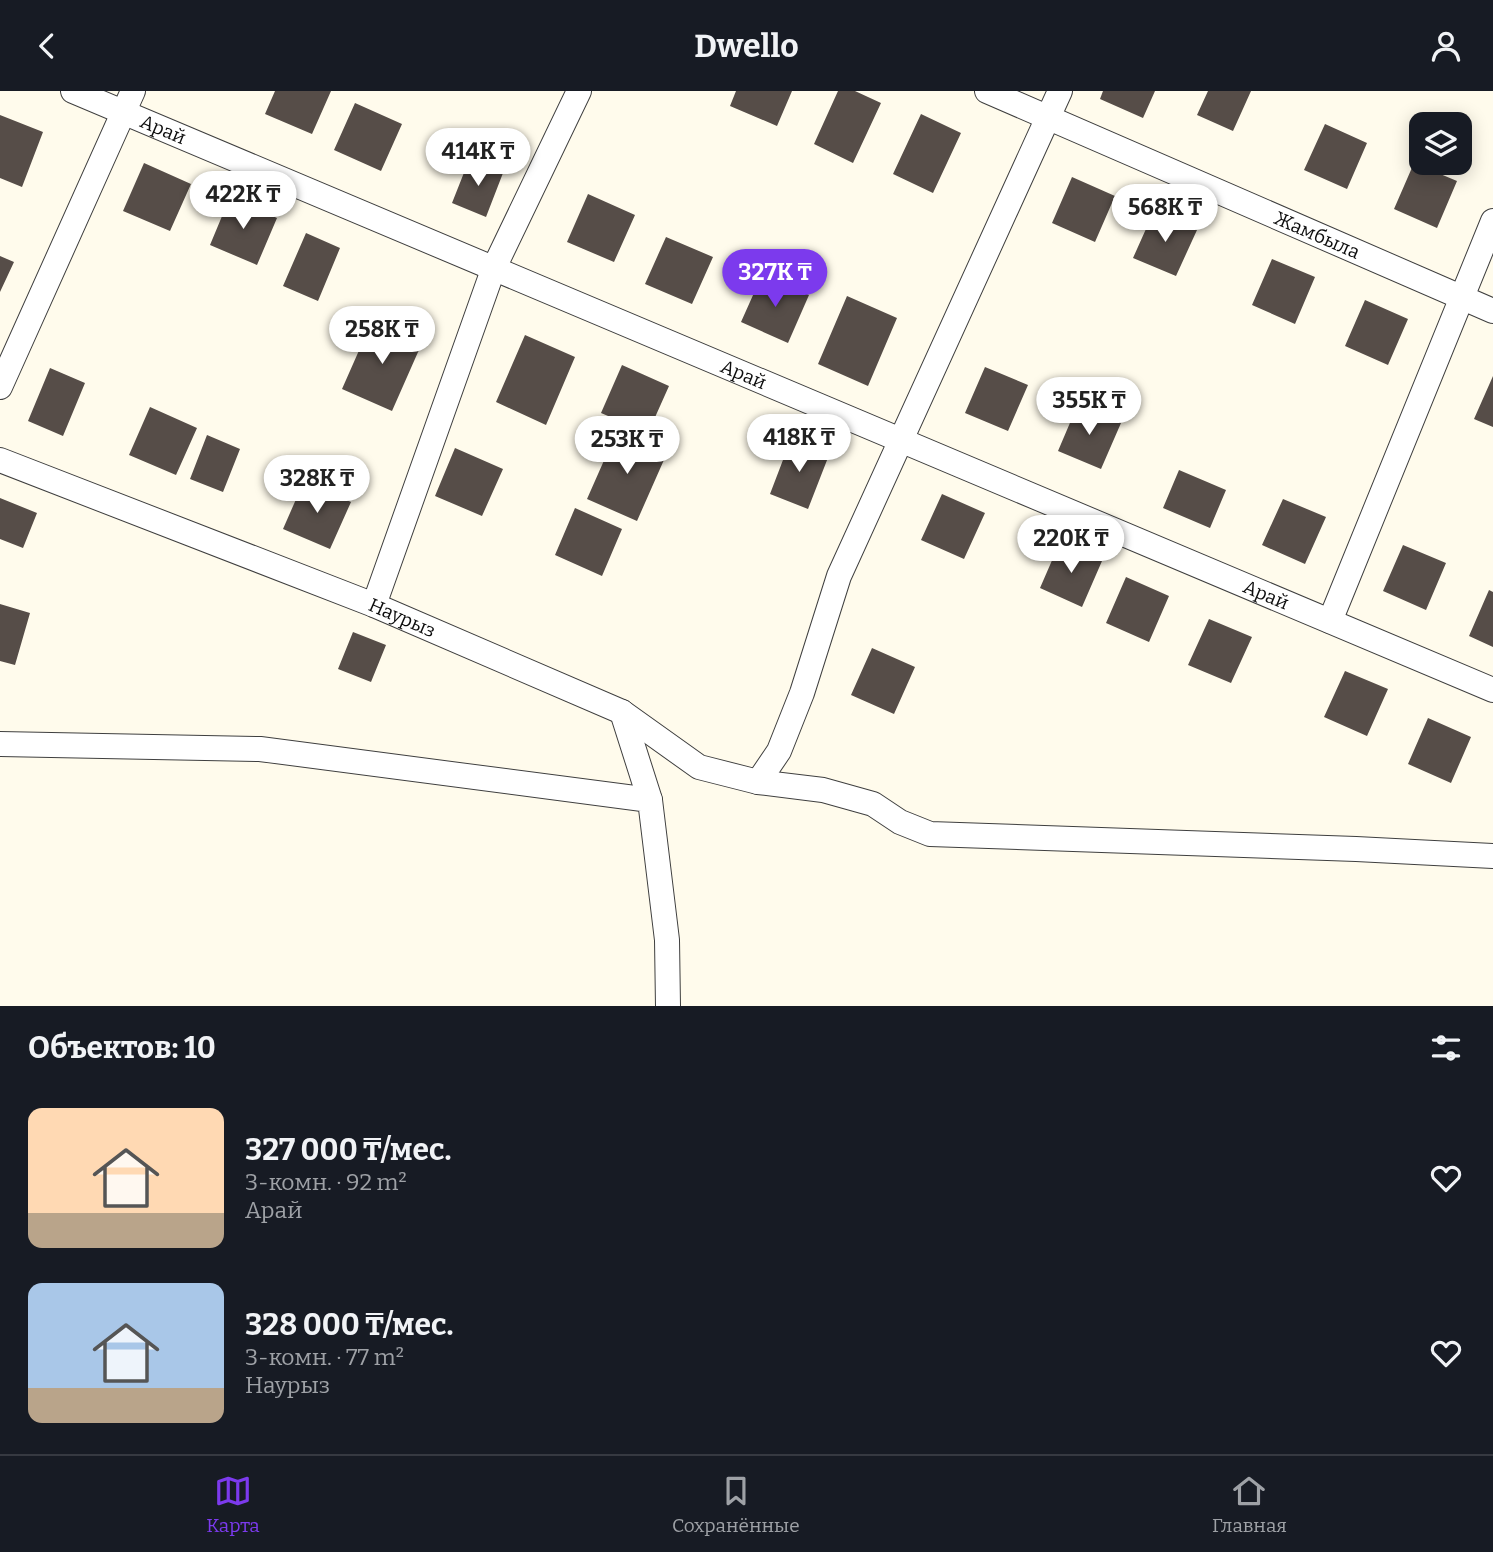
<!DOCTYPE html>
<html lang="ru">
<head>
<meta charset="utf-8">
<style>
	:root { --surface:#171b24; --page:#20242c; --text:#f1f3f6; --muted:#9ea1a6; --line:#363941; --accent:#7c3aed }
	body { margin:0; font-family:Bitter,serif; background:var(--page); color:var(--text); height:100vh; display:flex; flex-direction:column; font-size:26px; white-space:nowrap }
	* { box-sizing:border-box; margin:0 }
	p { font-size:23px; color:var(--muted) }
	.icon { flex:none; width:38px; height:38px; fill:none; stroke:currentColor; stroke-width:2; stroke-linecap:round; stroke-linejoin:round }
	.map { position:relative; height:915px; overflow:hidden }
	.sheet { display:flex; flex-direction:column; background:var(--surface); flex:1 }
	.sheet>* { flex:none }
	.tools { position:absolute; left:1409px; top:21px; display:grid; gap:14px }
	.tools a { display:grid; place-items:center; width:63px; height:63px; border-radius:14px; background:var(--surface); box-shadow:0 4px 18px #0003; font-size:35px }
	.price { position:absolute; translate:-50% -60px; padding:0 16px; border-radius:24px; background:#fff; color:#222; font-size:23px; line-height:46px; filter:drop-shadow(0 2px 4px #0008) }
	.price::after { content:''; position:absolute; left:50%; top:42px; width:21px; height:16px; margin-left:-10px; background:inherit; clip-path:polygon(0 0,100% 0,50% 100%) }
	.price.on { background:var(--accent); color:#fff }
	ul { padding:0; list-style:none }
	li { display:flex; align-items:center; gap:21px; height:175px; padding:0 28px }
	li span { display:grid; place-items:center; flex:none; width:196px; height:140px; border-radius:14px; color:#555 }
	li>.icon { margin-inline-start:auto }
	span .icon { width:84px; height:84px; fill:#fffc; stroke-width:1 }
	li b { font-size:30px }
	h2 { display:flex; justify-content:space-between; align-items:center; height:84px; padding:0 28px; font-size:30px }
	header { display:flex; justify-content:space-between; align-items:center; height:91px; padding:0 28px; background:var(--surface); font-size:32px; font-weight:700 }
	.tabs { display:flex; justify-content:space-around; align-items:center; height:98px; border-top:2px solid var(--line); background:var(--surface); font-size:19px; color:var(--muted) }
	.tabs a { display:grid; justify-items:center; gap:4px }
	.tabs .on { color:var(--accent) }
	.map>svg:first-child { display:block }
	.building { fill:#564d48 }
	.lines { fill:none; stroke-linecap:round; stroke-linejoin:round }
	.minor-casing { stroke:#3f3f3f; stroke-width:26 }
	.minor { stroke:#fff; stroke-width:24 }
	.labels { text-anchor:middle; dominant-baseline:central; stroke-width:7; stroke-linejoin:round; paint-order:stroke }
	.street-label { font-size:19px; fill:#0c0c0c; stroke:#fff }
</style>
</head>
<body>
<header><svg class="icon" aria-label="back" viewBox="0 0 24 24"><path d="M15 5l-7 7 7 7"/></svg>Dwello<svg class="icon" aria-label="person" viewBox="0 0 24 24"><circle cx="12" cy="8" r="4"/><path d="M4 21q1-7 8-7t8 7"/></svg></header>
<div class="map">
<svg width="1493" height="915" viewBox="0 0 1493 915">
	<rect width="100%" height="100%" fill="#fffbec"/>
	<path class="building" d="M275 0H331L312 43 265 23Z
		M736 0H792L777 35 730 15Z
		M838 0H855L881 12 853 72 814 53Z
		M1103 0H1155L1143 27 1100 8Z
		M1208 0H1251L1233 40 1197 24Z
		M355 12 402 33 381 80 334 59Z
		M921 23 961 42 933 102 893 83Z
		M0 24 43 41 22 96 0 87Z
		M1325 33 1367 52 1347 98 1304 79Z
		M469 69 503 82 486 126 452 112Z
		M144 72 191 93 170 140 123 120Z
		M1414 72 1457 90 1437 137 1394 118Z
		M1072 86 1115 105 1095 151 1052 132Z
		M588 103 635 124 614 171 567 151Z
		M230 106 277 127 257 174 210 154Z
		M1154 120 1197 139 1176 185 1133 167Z
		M306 142 340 157 318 210 283 195Z
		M666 146 713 166 692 213 645 193Z
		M0 165 14 171 0 201Z
		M1272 168 1315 186 1295 233 1252 214Z
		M762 184 809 204 788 252 741 231Z
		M847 205 897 227 868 295 818 273Z
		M1365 209 1408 228 1388 274 1345 255Z
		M372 230 422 252 392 320 342 298Z
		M525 244 575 266 546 334 496 311Z
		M622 274 669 295 648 342 601 322Z
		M985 276 1028 294 1008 340 965 322Z
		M50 277 85 292 63 345 28 330Z
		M1493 285V336L1474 328Z
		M1078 313 1121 332 1101 378 1058 360Z
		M150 316 197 337 176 384 129 364Z
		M617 340 667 362 637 430 587 408Z
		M207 344 240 358 223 401 190 388Z
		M791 348 829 364 808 418 770 403Z
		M455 357 503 378 482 425 435 405Z
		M1179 379 1226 399 1210 437 1163 417Z
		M304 390 351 411 330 458 283 438Z
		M942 403 985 422 964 468 921 449Z
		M0 407 37 422 23 457 0 448Z
		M1283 408 1326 426 1305 473 1262 454Z
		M575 417 622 438 602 485 555 464Z
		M1060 451 1102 470 1082 516 1040 497Z
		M1403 454 1446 472 1426 519 1383 500Z
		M1126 486 1169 505 1149 551 1106 532Z
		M1489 499 1493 501V556L1469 545Z
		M0 513 30 522 15 574 0 570Z
		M1209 528 1252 546 1231 592 1188 574Z
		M353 541 386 554 371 591 338 578Z
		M872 557 915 576 894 623 851 604Z
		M1345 580 1388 598 1367 645 1324 626Z
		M1428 627 1471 646 1451 692 1408 673Z"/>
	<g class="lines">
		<defs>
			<g id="minor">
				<path id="s1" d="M73 0 1493 599"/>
				<path id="s2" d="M987 0 1493 220"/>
				<path d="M0 296 133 0"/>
				<path id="s3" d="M0 369 374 514 622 621 699 676 758 691 779 660 802 602 839 485 1060 0"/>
				<path d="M374 514 493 179 579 0"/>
				<path d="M1330 530 1493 130"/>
				<path d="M622 621 650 709"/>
				<path d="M0 653 260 658 650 709 667 849 668 915"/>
				<path d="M758 691 823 699 873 713 900 731 930 743 1356 758 1493 765"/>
			</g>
		</defs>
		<use href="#minor" class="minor-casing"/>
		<use href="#minor" class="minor"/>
	</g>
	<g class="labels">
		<g class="street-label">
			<text stroke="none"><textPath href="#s1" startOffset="98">Арай</textPath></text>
			<text stroke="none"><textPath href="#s2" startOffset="360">Жамбыла</textPath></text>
			<text stroke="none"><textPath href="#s1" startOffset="728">Арай</textPath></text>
			<text stroke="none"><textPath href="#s1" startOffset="1295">Арай</textPath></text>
			<text stroke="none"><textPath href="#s3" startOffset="432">Наурыз</textPath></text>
		</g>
	</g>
</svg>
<div class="tools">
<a><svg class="icon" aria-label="layers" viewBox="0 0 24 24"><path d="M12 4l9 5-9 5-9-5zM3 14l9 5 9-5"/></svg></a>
</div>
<b class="price" style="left:478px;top:97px">414K ₸</b>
<b class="price" style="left:243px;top:140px">422K ₸</b>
<b class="price" style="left:1165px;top:153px">568K ₸</b>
<b class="price on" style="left:775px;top:218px">327K ₸</b>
<b class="price" style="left:382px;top:275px">258K ₸</b>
<b class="price" style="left:1089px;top:346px">355K ₸</b>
<b class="price" style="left:799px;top:383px">418K ₸</b>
<b class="price" style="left:627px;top:385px">253K ₸</b>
<b class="price" style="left:317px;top:424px">328K ₸</b>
<b class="price" style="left:1071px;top:484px">220K ₸</b>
</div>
<section class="sheet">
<h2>Объектов: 10<svg class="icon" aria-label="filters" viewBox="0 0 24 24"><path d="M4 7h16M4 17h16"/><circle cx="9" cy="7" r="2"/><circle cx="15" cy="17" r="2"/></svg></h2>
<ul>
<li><span style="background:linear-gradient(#ffd9b3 75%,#b9a48a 0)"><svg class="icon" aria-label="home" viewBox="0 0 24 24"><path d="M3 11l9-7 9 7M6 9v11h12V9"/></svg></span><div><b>327 000 ₸/мес.</b><p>3-комн. · 92 m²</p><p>Арай</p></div><svg class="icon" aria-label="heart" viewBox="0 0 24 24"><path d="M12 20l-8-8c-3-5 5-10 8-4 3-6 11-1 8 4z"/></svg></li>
<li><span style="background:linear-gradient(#a9c7e8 75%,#b9a48a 0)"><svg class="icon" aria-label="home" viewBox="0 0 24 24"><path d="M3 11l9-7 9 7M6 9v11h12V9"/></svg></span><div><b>328 000 ₸/мес.</b><p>3-комн. · 77 m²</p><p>Наурыз</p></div><svg class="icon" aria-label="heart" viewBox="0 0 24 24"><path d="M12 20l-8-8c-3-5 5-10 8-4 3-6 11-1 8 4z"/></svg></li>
</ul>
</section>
<nav class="tabs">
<a class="on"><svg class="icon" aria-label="map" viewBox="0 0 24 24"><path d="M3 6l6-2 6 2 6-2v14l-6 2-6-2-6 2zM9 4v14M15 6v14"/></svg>Карта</a>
<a><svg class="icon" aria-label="saved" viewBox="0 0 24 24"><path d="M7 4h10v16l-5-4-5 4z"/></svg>Сохранённые</a>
<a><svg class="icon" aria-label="home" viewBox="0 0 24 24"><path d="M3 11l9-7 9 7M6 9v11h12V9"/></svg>Главная</a>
</nav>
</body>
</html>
